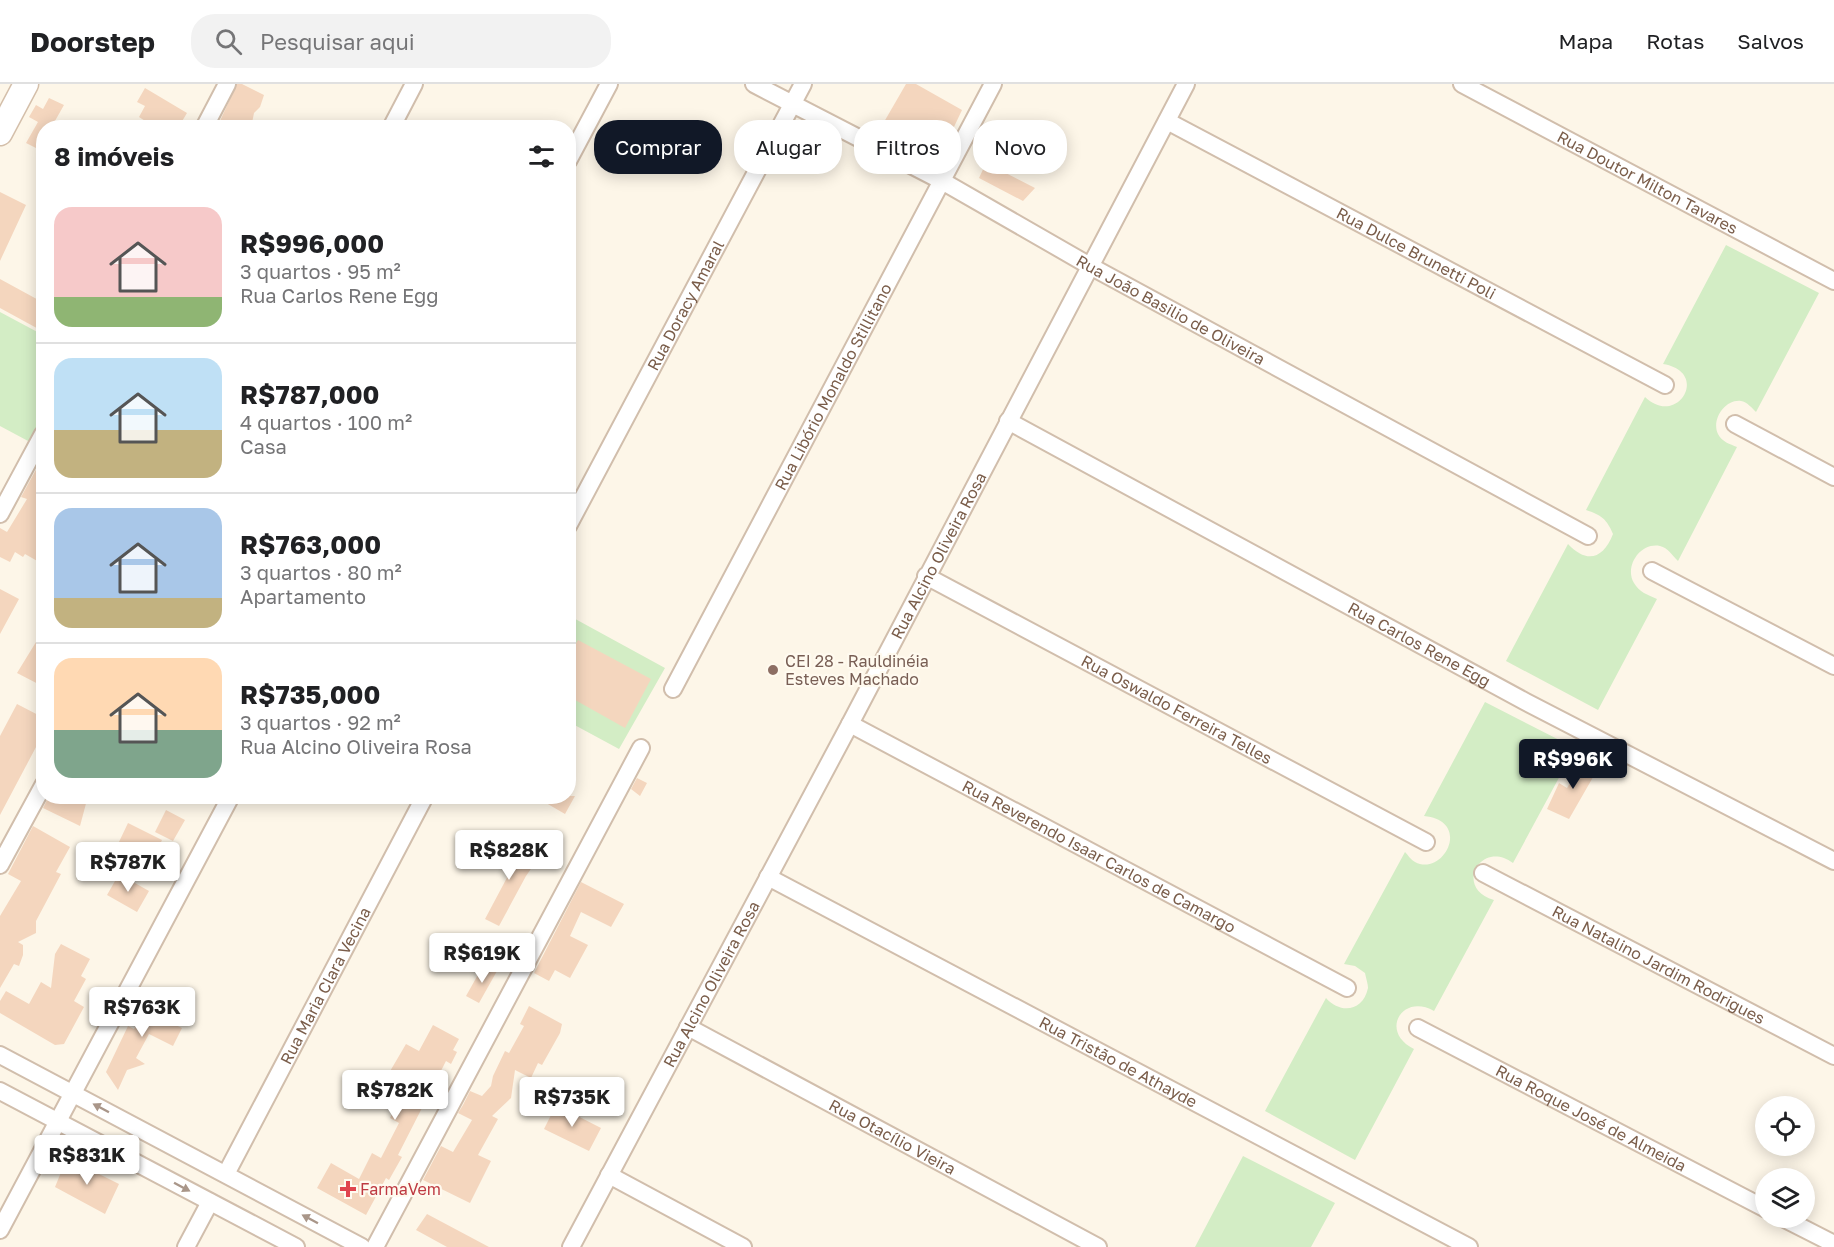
<!DOCTYPE html>
<html lang="pt">
<head>
<meta charset="utf-8">
<style>
	:root { --surface:#fff; --page:#f2f2f2; --text:#202124; --muted:#757577; --line:#e0e0e0; --accent:#111827 }
	body { margin:0; font-family:"Golos Text",sans-serif; background:var(--page); color:var(--text); height:100vh; display:flex; flex-direction:column; font-size:22px; white-space:nowrap }
	* { box-sizing:border-box; margin:0 }
	p { font-size:20px; color:var(--muted) }
	.icon { flex:none; width:33px; height:33px; fill:none; stroke:currentColor; stroke-width:2; stroke-linecap:round; stroke-linejoin:round }
	.map { position:relative; flex:1; overflow:hidden }
	.sheet { position:absolute; left:36px; top:36px; width:540px; height:684px; display:flex; flex-direction:column; background:var(--surface); border-radius:24px; box-shadow:0 3px 15px #0003 }
	.sheet>* { flex:none }
	.banner { position:absolute; left:594px; top:36px; width:570px; height:54px; display:flex; gap:12px }
	.buttons { position:absolute; left:1755px; top:1012px; display:grid; gap:12px }
	.buttons a { display:grid; place-items:center; width:60px; height:60px; border-radius:50%; background:var(--surface); box-shadow:0 3px 15px #0003; font-size:30px }
	.price { position:absolute; translate:-50% -51px; padding:0 14px; border-radius:6px; background:#fff; color:#222; font-size:20px; line-height:39px; filter:drop-shadow(0 2px 3px #0008) }
	.price::after { content:''; position:absolute; left:50%; top:36px; width:18px; height:14px; margin-left:-9px; background:inherit; clip-path:polygon(0 0,100% 0,50% 100%) }
	.price.active { background:var(--accent); color:#fff }
	ul { padding:0; list-style:none }
	li { display:flex; align-items:center; gap:18px; height:150px; padding:0 18px }
	li+li { border-top:2px solid var(--line) }
	li span { display:grid; place-items:center; flex:none; width:168px; height:120px; border-radius:18px; color:#555 }
	li>.icon { margin-inline-start:auto }
	span .icon { width:72px; height:72px; fill:#fffc; stroke-width:1 }
	li b { font-size:26px }
	h2 { display:flex; justify-content:space-between; align-items:center; height:72px; padding:0 18px; font-size:26px }
	.pill { padding:0 21px; border-radius:24px; background:var(--surface); box-shadow:0 3px 15px #0003; font-size:21px; line-height:54px }
	.pill.active { background:var(--accent); color:#fff }
	header { display:flex; align-items:center; gap:36px; box-sizing:border-box; height:84px; padding:0 30px; background:var(--surface); border-bottom:2px solid var(--line) }
	header strong { font-size:28px }
	nav { display:flex; gap:33px; margin-inline-start:auto; font-size:21px }
	.search { width:420px; height:54px; background:var(--page); display:flex; align-items:center; gap:15px; box-sizing:border-box; padding:0 21px; border-radius:24px; color:var(--muted); font-size:22px }
	.map>svg:first-child { display:block }
	.green { fill:#d3edc5 }
	.building { fill:#f4d6be }
	.lines { fill:none; stroke-linecap:round; stroke-linejoin:round }
	.minor-casing { stroke:#d1beac; stroke-width:20 }
	.secondary-casing { stroke:#d4bfaa; stroke-width:27 }
	.minor { stroke:#fff; stroke-width:16 }
	.secondary { stroke:#fff; stroke-width:24 }
	.oneway { fill:#a99689 }
	.education-dot { fill:#8d6e63; stroke:#fffaef; stroke-width:2 }
	.health-dot { fill:#e0444e; stroke:#fffaef; stroke-width:2 }
	.labels { text-anchor:middle; dominant-baseline:central; stroke-width:4.5; stroke-linejoin:round; paint-order:stroke }
	.street-label { font-size:16px; fill:#7a5d4a; stroke:#fffaef }
	.education-label { font-size:16px; fill:#785e54; stroke:#fffaef; text-anchor:start }
	.health-label { font-size:16px; fill:#be3a42; stroke:#fffaef; text-anchor:start }
</style>
</head>
<body>
<header>
<strong>Doorstep</strong>
<div class="search"><svg class="icon" aria-label="search" viewBox="0 0 24 24"><circle cx="10" cy="10" r="6"/><path d="M15 15l6 6"/></svg>Pesquisar aqui</div>
<nav><a>Mapa</a><a>Rotas</a><a>Salvos</a></nav>
</header>
<div class="map">
<svg width="1834" height="1163" viewBox="0 0 1834 1163">
	<rect width="100%" height="100%" fill="#fdf6e8"/>
	<path class="green" d="M1726 161 1819 209 1756 328C1752 324 1747 318 1741 317 1725 315 1711 336 1718 350 1722 358 1730 360 1737 363L1678 477C1672 471 1668 464 1660 462 1640 458 1624 483 1634 499 1639 508 1648 511 1657 515L1598 626 1506 577 1568 460C1587 480 1603 475 1613 450 1607 435 1601 431 1586 426L1645 313C1677 344 1711 288 1663 280Z
		M0 228 43 251V365L0 342Z
		M568 531 665 584 619 665 569 638Z
		M1485 618 1575 664 1513 779C1481 755 1453 804 1494 816L1434 927C1402 909 1379 948 1414 965L1355 1076 1265 1027 1326 914C1340 930 1363 928 1368 904 1368 900 1366 894 1365 889L1355 882 1344 880 1405 768C1408 771 1411 776 1415 778 1443 793 1473 737 1424 732Z
		M1243 1072 1335 1119 1311 1163H1195Z"/>
	<path class="building" d="M237 0H242L264 11 260 23 254 29 251 44H229L219 39Z
		M906 0H916L962 26 953 45 943 40 936 54 929 58 884 38Z
		M145 4 187 29 178 44H156L139 33 145 22 137 18Z
		M49 14 64 21 51 44H44V68L26 59 38 38 29 33 36 21 43 25Z
		M986 79 1035 104 1023 117 979 94Z
		M0 108 26 121 0 177Z
		M0 195 44 219V248L0 224Z
		M44 371V470L39 478 25 470 23 473 15 468 10 478 0 473V444L7 448 27 415 21 413Z
		M0 505 19 515 0 550Z
		M44 545V603L17 589Z
		M578 556 651 595 625 644 568 612V572Z
		M17 620 44 634V648L0 731V652Z
		M1586 673 1600 681 1569 735 1547 725 1559 699 1567 704Z
		M637 694 647 699 640 712 631 705Z
		M49 712H88L80 742 43 724Z
		M534 712H575L565 730Z
		M166 726 185 736 173 757 155 748Z
		M128 739 162 756 152 777 118 760Z
		M33 742 70 763 56 788 61 790 36 837V849L18 858 23 861V871L19 882 14 880 0 904V832L21 797 8 790Z
		M503 759 535 779 526 792 499 842 485 835 510 788 490 778 498 769Z
		M119 790 149 807 137 828 107 811Z
		M581 798 624 820 611 843 581 828 570 852 588 861 570 894 555 886 549 897 534 889Z
		M61 860 90 875 81 892 86 895 74 917 84 923 64 960 55 961 0 929V917L6 907 29 920 41 898 51 904 55 870Z
		M484 880 497 887 479 919 466 912Z
		M147 904 166 914 157 932 182 944 173 962 149 950 136 974 145 980 127 986 118 1006 106 988 128 942 134 945 151 925 139 918Z
		M529 922 562 940 560 949 542 981 538 979 531 994 515 986 511 1014 492 1032 498 1035 478 1071 491 1077 470 1119 423 1096 441 1062 453 1068 472 1036 458 1029 463 1021 470 1007 482 1012 491 1002 493 992 505 967 509 969 524 942 520 940Z
		M433 941 459 955 453 966 457 968 451 980 446 977 398 1071 402 1073 389 1096 386 1094 366 1131 317 1104 331 1079 359 1095 372 1069 381 1074 399 1039 390 1034 407 999 389 989 406 960 419 967Z
		M556 1021 601 1044 589 1067 544 1045Z
		M75 1078 119 1100 105 1130 55 1103 64 1081Z
		M427 1130 489 1163H447L416 1146Z"/>
	<g class="lines">
		<defs>
			<g id="minor">
				<path id="s1" d="M754 0 942 97 1090 182 1588 452"/>
				<path id="s2" d="M1462 0 1834 197"/>
				<path id="s3" d="M1167 37 1665 301"/>
				<path d="M204 44 227 0"/>
				<path d="M391 44 414 0"/>
				<path d="M568 77 609 0"/>
				<path id="s4" d="M1008 337 1526 618 1834 777"/>
				<path d="M1735 340 1834 393"/>
				<path d="M0 430 43 350"/>
				<path id="s5" d="M568 442 803 0"/>
				<path d="M1652 487 1834 582"/>
				<path id="s6" d="M926 492 1426 758"/>
				<path id="s7" d="M673 605 993 0"/>
				<path id="s8" d="M850 640 1347 904"/>
				<path d="M0 781 44 700"/>
				<path id="s9" d="M1483 789 1834 972"/>
				<path id="s10" d="M768 793 1469 1163"/>
				<path id="s11" d="M688 943 1098 1163"/>
				<path id="s12" d="M1418 944 1766 1125"/>
				<path d="M0 971 362 1163"/>
				<path d="M0 1007 296 1163"/>
				<path id="s13" d="M226 1090 425 712"/>
				<path d="M609 1091 743 1163"/>
				<path d="M1783 1134 1834 1160"/>
				<path d="M0 1146 231 712"/>
				<path d="M186 1163 210 1118"/>
				<path d="M375 1163 641 664"/>
				<path id="s14" d="M571 1163 850 640 1186 0"/>
			</g>
			<path id="secondary" d="M0 49 26 0"/>
		</defs>
		<use href="#minor" class="minor-casing"/>
		<use href="#secondary" class="secondary-casing"/>
		<use href="#minor" class="minor"/>
		<use href="#secondary" class="secondary"/>
	</g>
	<defs><path id="oneway-solid" d="M-6-.8H1V-3.2L6.5 0L1 3.2V.8H-6Z" transform="scale(1.5)"/></defs>
	<g class="oneway">
		<use href="#oneway-solid" transform="translate(101 1024) rotate(-152)"/>
		<use href="#oneway-solid" transform="translate(182 1103) rotate(28)"/>
		<use href="#oneway-solid" transform="translate(310 1135) rotate(-152)"/>
	</g>
	<circle class="education-dot" cx="773" cy="586" r="6"/>
	<path class="health-dot" d="M345 1096h6v6h6v6h-6v6h-6v-6h-6v-6h6z"/>
	<g class="labels">
		<g class="street-label">
			<text stroke="none"><textPath href="#s2" startOffset="210">Rua Doutor Milton Tavares</textPath></text>
			<text stroke="none"><textPath href="#s3" startOffset="282">Rua Dulce Brunetti Poli</textPath></text>
			<text stroke="none"><textPath href="#s5" startOffset="250">Rua Doracy Amaral</textPath></text>
			<text stroke="none"><textPath href="#s1" startOffset="474">Rua João Basilio de Oliveira</textPath></text>
			<text stroke="none"><textPath href="#s7" startOffset="342">Rua Libório Monaldo Stillitano</textPath></text>
			<text stroke="none"><textPath href="#s14" startOffset="783">Rua Alcino Oliveira Rosa</textPath></text>
			<text stroke="none"><textPath href="#s4" startOffset="468">Rua Carlos Rene Egg</textPath></text>
			<text stroke="none"><textPath href="#s6" startOffset="284">Rua Oswaldo Ferreira Telles</textPath></text>
			<text stroke="none"><textPath href="#s8" startOffset="282">Rua Reverendo Isaar Carlos de Camargo</textPath></text>
			<text stroke="none"><textPath href="#s9" startOffset="198">Rua Natalino Jardim Rodrigues</textPath></text>
			<text stroke="none"><textPath href="#s14" startOffset="298">Rua Alcino Oliveira Rosa</textPath></text>
			<text stroke="none"><textPath href="#s13" startOffset="213">Rua Maria Clara Vecina</textPath></text>
			<text stroke="none"><textPath href="#s10" startOffset="396">Rua Tristão de Athayde</textPath></text>
			<text stroke="none"><textPath href="#s12" startOffset="195">Rua Roque José de Almeida</textPath></text>
			<text stroke="none"><textPath href="#s11" startOffset="232">Rua Otacílio Vieira</textPath></text>
		</g>
		<g class="education-label">
			<text x="785" y="577">CEI 28 - Rauldinéia<tspan x="785" dy="18">Esteves Machado</tspan></text>
		</g>
		<g class="health-label">
			<text x="360" y="1105">FarmaVem</text>
		</g>
	</g>
</svg>
<div class="buttons">
<a><svg class="icon" aria-label="locate" viewBox="0 0 24 24"><circle cx="12" cy="12" r="6"/><path d="M12 2v4M12 18v4M2 12h4M18 12h4"/></svg></a>
<a><svg class="icon" aria-label="layers" viewBox="0 0 24 24"><path d="M12 4l9 5-9 5-9-5zM3 14l9 5 9-5"/></svg></a>
</div>
<b class="price active" style="left:1573px;top:706px">R$996K</b>
<b class="price" style="left:509px;top:797px">R$828K</b>
<b class="price" style="left:128px;top:809px">R$787K</b>
<b class="price" style="left:482px;top:900px">R$619K</b>
<b class="price" style="left:142px;top:954px">R$763K</b>
<b class="price" style="left:395px;top:1037px">R$782K</b>
<b class="price" style="left:572px;top:1044px">R$735K</b>
<b class="price" style="left:87px;top:1102px">R$831K</b>
<div class="banner">
<a class="pill active">Comprar</a>
<a class="pill">Alugar</a>
<a class="pill">Filtros</a>
<a class="pill">Novo</a>
</div>
<section class="sheet">
<h2>8 imóveis<svg class="icon" aria-label="filters" viewBox="0 0 24 24"><path d="M4 7h16M4 17h16"/><circle cx="9" cy="7" r="2"/><circle cx="15" cy="17" r="2"/></svg></h2>
<ul>
<li><span style="background:linear-gradient(#f6c9c9 75%,#8fb573 0)"><svg class="icon" aria-label="home" viewBox="0 0 24 24"><path d="M3 11l9-7 9 7M6 9v11h12V9"/></svg></span><div><b>R$996,000</b><p>3 quartos · 95 m²</p><p>Rua Carlos Rene Egg</p></div></li>
<li><span style="background:linear-gradient(#bfe0f5 60%,#c2b280 0)"><svg class="icon" aria-label="home" viewBox="0 0 24 24"><path d="M3 11l9-7 9 7M6 9v11h12V9"/></svg></span><div><b>R$787,000</b><p>4 quartos · 100 m²</p><p>Casa</p></div></li>
<li><span style="background:linear-gradient(#a9c7e8 75%,#c2b280 0)"><svg class="icon" aria-label="home" viewBox="0 0 24 24"><path d="M3 11l9-7 9 7M6 9v11h12V9"/></svg></span><div><b>R$763,000</b><p>3 quartos · 80 m²</p><p>Apartamento</p></div></li>
<li><span style="background:linear-gradient(#ffd9b3 60%,#7fa58c 0)"><svg class="icon" aria-label="home" viewBox="0 0 24 24"><path d="M3 11l9-7 9 7M6 9v11h12V9"/></svg></span><div><b>R$735,000</b><p>3 quartos · 92 m²</p><p>Rua Alcino Oliveira Rosa</p></div></li>
</ul>
</section>
</div>
</body>
</html>
